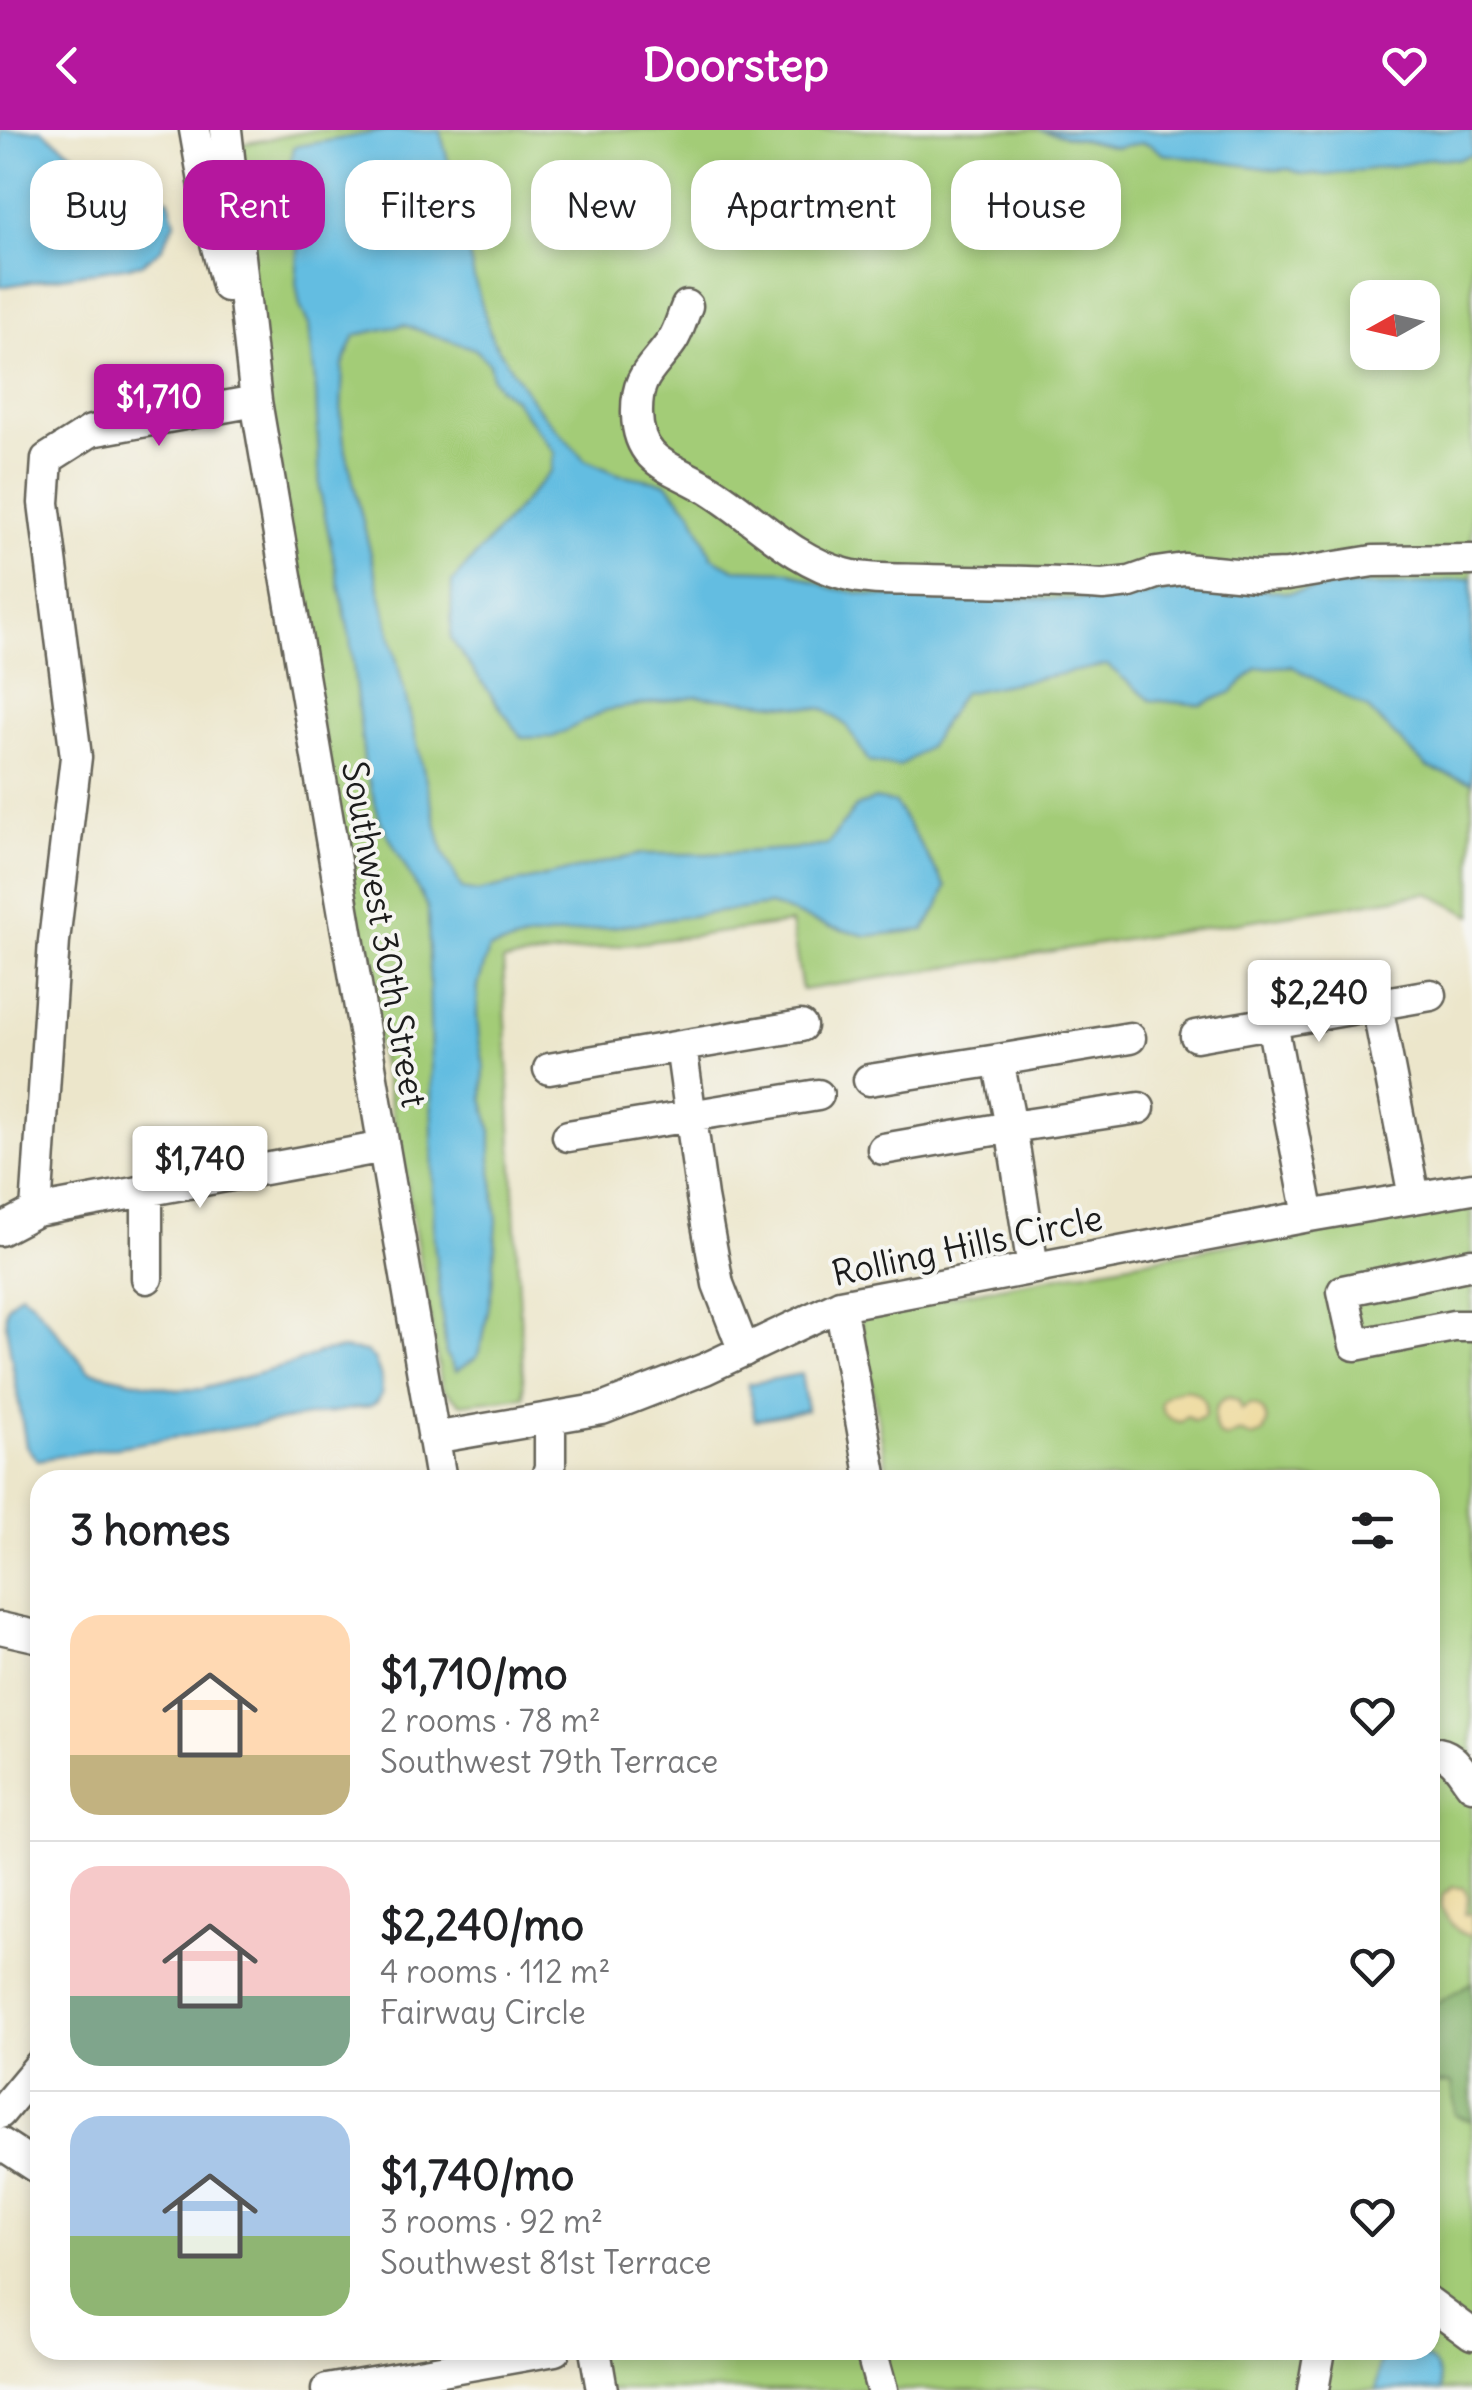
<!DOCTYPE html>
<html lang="en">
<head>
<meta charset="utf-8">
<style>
	:root { --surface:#fff; --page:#f2f2f2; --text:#202124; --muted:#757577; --line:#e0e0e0; --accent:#b5179e }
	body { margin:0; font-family:Delius,sans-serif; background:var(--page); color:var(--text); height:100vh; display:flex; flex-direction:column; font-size:38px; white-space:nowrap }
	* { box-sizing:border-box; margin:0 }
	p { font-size:32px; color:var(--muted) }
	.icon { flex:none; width:55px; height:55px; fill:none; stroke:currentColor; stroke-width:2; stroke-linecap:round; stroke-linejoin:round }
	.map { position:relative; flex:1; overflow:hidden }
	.side { position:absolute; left:30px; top:1340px; width:1410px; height:890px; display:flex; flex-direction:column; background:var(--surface); border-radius:30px; box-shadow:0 5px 15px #0003 }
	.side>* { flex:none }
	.guide { position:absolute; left:30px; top:30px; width:1412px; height:90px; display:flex; gap:20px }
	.needle { width:65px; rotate:262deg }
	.controls { position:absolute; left:1350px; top:150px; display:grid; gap:20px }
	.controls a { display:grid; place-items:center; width:90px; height:90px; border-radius:20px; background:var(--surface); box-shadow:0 5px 15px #0003; font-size:50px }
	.price { position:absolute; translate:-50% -85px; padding:0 22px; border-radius:10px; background:#fff; color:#222; font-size:32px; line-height:65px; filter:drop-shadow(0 2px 5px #0008) }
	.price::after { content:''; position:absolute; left:50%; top:60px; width:30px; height:22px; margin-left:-15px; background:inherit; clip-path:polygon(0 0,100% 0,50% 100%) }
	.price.active { background:var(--accent); color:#fff }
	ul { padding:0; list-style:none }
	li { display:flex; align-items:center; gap:30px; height:250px; padding:0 40px }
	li+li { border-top:2px solid var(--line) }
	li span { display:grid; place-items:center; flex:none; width:280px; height:200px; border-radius:30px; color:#555 }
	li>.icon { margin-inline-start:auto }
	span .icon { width:120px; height:120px; fill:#fffc; stroke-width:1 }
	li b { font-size:42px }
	h2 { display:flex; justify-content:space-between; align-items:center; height:120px; padding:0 40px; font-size:42px }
	.chip { padding:0 35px; border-radius:30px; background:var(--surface); box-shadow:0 5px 15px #0003; font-size:35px; line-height:90px }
	.chip.active { background:var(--accent); color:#fff }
	header { display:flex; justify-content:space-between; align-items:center; height:130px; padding:0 40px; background:var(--accent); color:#fff; font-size:45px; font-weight:800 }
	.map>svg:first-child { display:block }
	.green { fill:#a3cc77; stroke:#60744a; stroke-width:2.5; fill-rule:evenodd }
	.forest { fill:#82b068; stroke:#4f6642; stroke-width:2.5 }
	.sand { fill:#eeda9e; stroke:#857b5d; stroke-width:2.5 }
	.water { fill:#63bde1; stroke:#406c7e; stroke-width:2.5 }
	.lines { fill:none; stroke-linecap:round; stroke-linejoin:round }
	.minor-casing { stroke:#656359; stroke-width:35 }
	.minor { stroke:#fff; stroke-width:30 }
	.labels { text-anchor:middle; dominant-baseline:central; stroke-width:8; stroke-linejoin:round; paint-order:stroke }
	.street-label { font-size:35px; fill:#1c1c1c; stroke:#f6f6f2 }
</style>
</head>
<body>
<header><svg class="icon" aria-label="back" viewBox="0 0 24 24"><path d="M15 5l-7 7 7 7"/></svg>Doorstep<svg class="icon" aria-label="heart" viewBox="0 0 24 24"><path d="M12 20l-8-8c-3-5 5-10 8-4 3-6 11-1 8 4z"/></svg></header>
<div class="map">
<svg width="1472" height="2260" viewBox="0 0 1472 2260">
	<rect width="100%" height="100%" fill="#f6f6f2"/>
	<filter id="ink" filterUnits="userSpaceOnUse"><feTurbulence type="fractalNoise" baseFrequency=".01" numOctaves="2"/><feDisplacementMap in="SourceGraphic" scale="20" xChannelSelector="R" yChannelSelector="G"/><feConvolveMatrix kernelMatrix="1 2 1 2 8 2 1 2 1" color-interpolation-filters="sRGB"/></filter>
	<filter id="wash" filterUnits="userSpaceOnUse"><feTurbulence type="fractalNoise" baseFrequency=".0048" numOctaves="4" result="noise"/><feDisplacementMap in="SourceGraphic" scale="40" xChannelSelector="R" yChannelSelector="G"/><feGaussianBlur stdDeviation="2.25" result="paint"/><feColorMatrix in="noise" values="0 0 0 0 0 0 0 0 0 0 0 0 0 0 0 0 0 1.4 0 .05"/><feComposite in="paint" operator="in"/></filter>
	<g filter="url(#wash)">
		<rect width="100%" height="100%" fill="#ece6cb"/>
		<path class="green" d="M316 0H1472V786L1428 763 802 860 791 793 503 831 524 1267 461 1274 442 1258 403 1033 360 828 258 210 236 15ZM1368 168H1422V222H1368Z
			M1472 1070V2260H601L594 2220H1430V1350H889L859 1183Z"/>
		<path class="forest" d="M1472 1852V1991L1455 1985 1452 1953H1430V1878Z"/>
		<path class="sand" d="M1185 1259C1200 1262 1209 1271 1204 1287L1194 1291 1187 1286 1181 1292C1167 1291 1152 1274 1169 1264 1172 1262 1181 1260 1185 1259Z
			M1229 1267 1239 1271 1241 1280 1250 1274C1261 1276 1266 1283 1267 1293L1263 1303 1252 1307 1240 1302 1226 1308 1218 1304C1212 1290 1212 1272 1229 1267Z
			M1453 1757 1463 1758C1472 1768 1466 1772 1465 1784H1472V1805C1457 1807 1447 1788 1440 1776L1443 1764Z"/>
		<path class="water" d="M0 0H42L97 41 155 61 169 70 175 92 161 119 142 134 0 157Z
			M389 0 440 1 453 49 474 148 492 209 536 276 585 330 618 344 666 353 692 382 712 427 735 439 789 441 831 458 878 466 1036 469H1123L1177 459 1242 456 1288 463 1338 456 1411 455 1472 448V652L1428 638 1368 579 1291 536 1257 538 1232 562 1201 575 1150 570 1107 535 962 563 928 617 899 637 869 632 847 596 824 579 698 566 607 580 553 607 522 608 451 509 452 452 551 341 555 323 513 268 500 259 492 248 489 233 475 219 404 195 355 205 343 235 341 287 344 313 443 721 462 759 477 762 641 724H707L806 718 827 715 856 677 875 669 895 673 946 757 938 778 924 800 867 806 830 797 770 775 526 809 489 819 478 856 477 884 479 910 484 936 483 968 491 999V1031L497 1091 492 1157 483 1209 477 1227 456 1241 446 1225 434 1112 428 778 380 690 365 638 350 508 320 362 316 261 309 195 300 176 296 153 300 93 290 36 293 17Z
			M1039 0H1472V24L1459 29 1432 28 1406 34 1328 45 1302 44 1289 39 1278 40 1163 24 1151 15 1143 13 1116 17Z
			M21 1163 33 1173 89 1241 177 1260 202 1259 296 1233 318 1223 342 1219 366 1222 374 1229 381 1247 382 1264 377 1272 370 1276 37 1330 26 1316 6 1195C5 1176 6 1175 21 1163Z
			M801 1244 807 1280 755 1290 748 1254Z
			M1404 2223C1430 2226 1440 2232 1442 2260H1377L1380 2235 1387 2226Z"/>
	</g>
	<g filter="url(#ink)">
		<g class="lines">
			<defs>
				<path id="minor" d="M195 0 212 97 227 156
					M226 0 256 271 441 1350
					M687 176C682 187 679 201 672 211 653 239 636 244 637 284 638 336 675 337 710 360 754 387 793 431 845 444 871 451 901 449 928 450 986 452 1044 451 1103 455L1130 452 1156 443 1184 439 1256 446 1287 445 1373 431 1472 430
					M1377 875 1414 1067
					M1272 893 1309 1086
					M1196 906 1431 865
					M549 939 681 916
					M869 950 998 930
					M568 1006 818 965
					M883 1019 1011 997 998 930 1130 908
					M147 1060V1148
					M36 1081 54 811 76 627 44 373 47 329 91 301 256 271
					M0 1100 36 1081 384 1017
					M1472 1134 1343 1161 1355 1215 1454 1196H1472
					M1033 1138 1011 997 1139 978
					M840 1175 872 1350
					M744 1221 718 1154 702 1067 681 916 801 896
					M433 1308 602 1279 705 1239 840 1175 1309 1086 1472 1058
					M546 1350 550 1337V1288
					M0 1498 40 1507
					M1430 1623C1453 1621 1460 1640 1472 1655
					M0 1983 40 1935
					M0 2013 40 2039
					M1430 2173 1472 2204
					M595 2220 602 2260
					M871 2220 882 2260
					M327 2260 555 2220
					M1313 2260 1320 2220"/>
			</defs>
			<use href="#minor" class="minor-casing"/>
			<use href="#minor" class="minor"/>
		</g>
	</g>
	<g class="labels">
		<g class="street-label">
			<text transform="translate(385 804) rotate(80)">Southwest 30th Street</text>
			<text transform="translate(967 1115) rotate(-12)">Rolling Hills Circle</text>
		</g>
	</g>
</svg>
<div class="controls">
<a><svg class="needle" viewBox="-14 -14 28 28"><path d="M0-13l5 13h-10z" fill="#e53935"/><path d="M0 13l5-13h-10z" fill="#757577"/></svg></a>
</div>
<b class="price active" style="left:159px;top:319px">$1,710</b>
<b class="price" style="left:1319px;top:915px">$2,240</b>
<b class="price" style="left:200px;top:1081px">$1,740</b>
<div class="guide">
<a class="chip">Buy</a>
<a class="chip active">Rent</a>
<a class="chip">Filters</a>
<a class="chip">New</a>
<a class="chip">Apartment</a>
<a class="chip">House</a>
</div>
<section class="side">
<h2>3 homes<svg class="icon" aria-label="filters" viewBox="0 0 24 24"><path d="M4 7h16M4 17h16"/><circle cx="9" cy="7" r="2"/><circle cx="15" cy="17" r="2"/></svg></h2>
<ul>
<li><span style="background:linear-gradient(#ffd9b3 70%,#c2b280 0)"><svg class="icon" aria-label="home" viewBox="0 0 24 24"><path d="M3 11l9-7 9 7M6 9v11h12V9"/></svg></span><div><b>$1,710/mo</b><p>2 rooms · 78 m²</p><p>Southwest 79th Terrace</p></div><svg class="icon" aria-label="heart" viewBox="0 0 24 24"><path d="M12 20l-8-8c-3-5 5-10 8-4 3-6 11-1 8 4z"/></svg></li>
<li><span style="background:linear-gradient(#f6c9c9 65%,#7fa58c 0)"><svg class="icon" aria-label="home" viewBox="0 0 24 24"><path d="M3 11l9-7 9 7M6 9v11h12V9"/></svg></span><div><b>$2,240/mo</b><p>4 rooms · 112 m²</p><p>Fairway Circle</p></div><svg class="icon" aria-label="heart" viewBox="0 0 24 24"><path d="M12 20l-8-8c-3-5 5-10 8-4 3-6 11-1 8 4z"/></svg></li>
<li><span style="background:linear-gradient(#a9c7e8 60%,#8fb573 0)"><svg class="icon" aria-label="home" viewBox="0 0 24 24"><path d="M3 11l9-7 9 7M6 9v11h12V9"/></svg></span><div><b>$1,740/mo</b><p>3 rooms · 92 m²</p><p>Southwest 81st Terrace</p></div><svg class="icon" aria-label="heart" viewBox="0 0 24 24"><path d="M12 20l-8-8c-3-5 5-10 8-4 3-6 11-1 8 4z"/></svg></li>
</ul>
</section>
</div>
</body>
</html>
